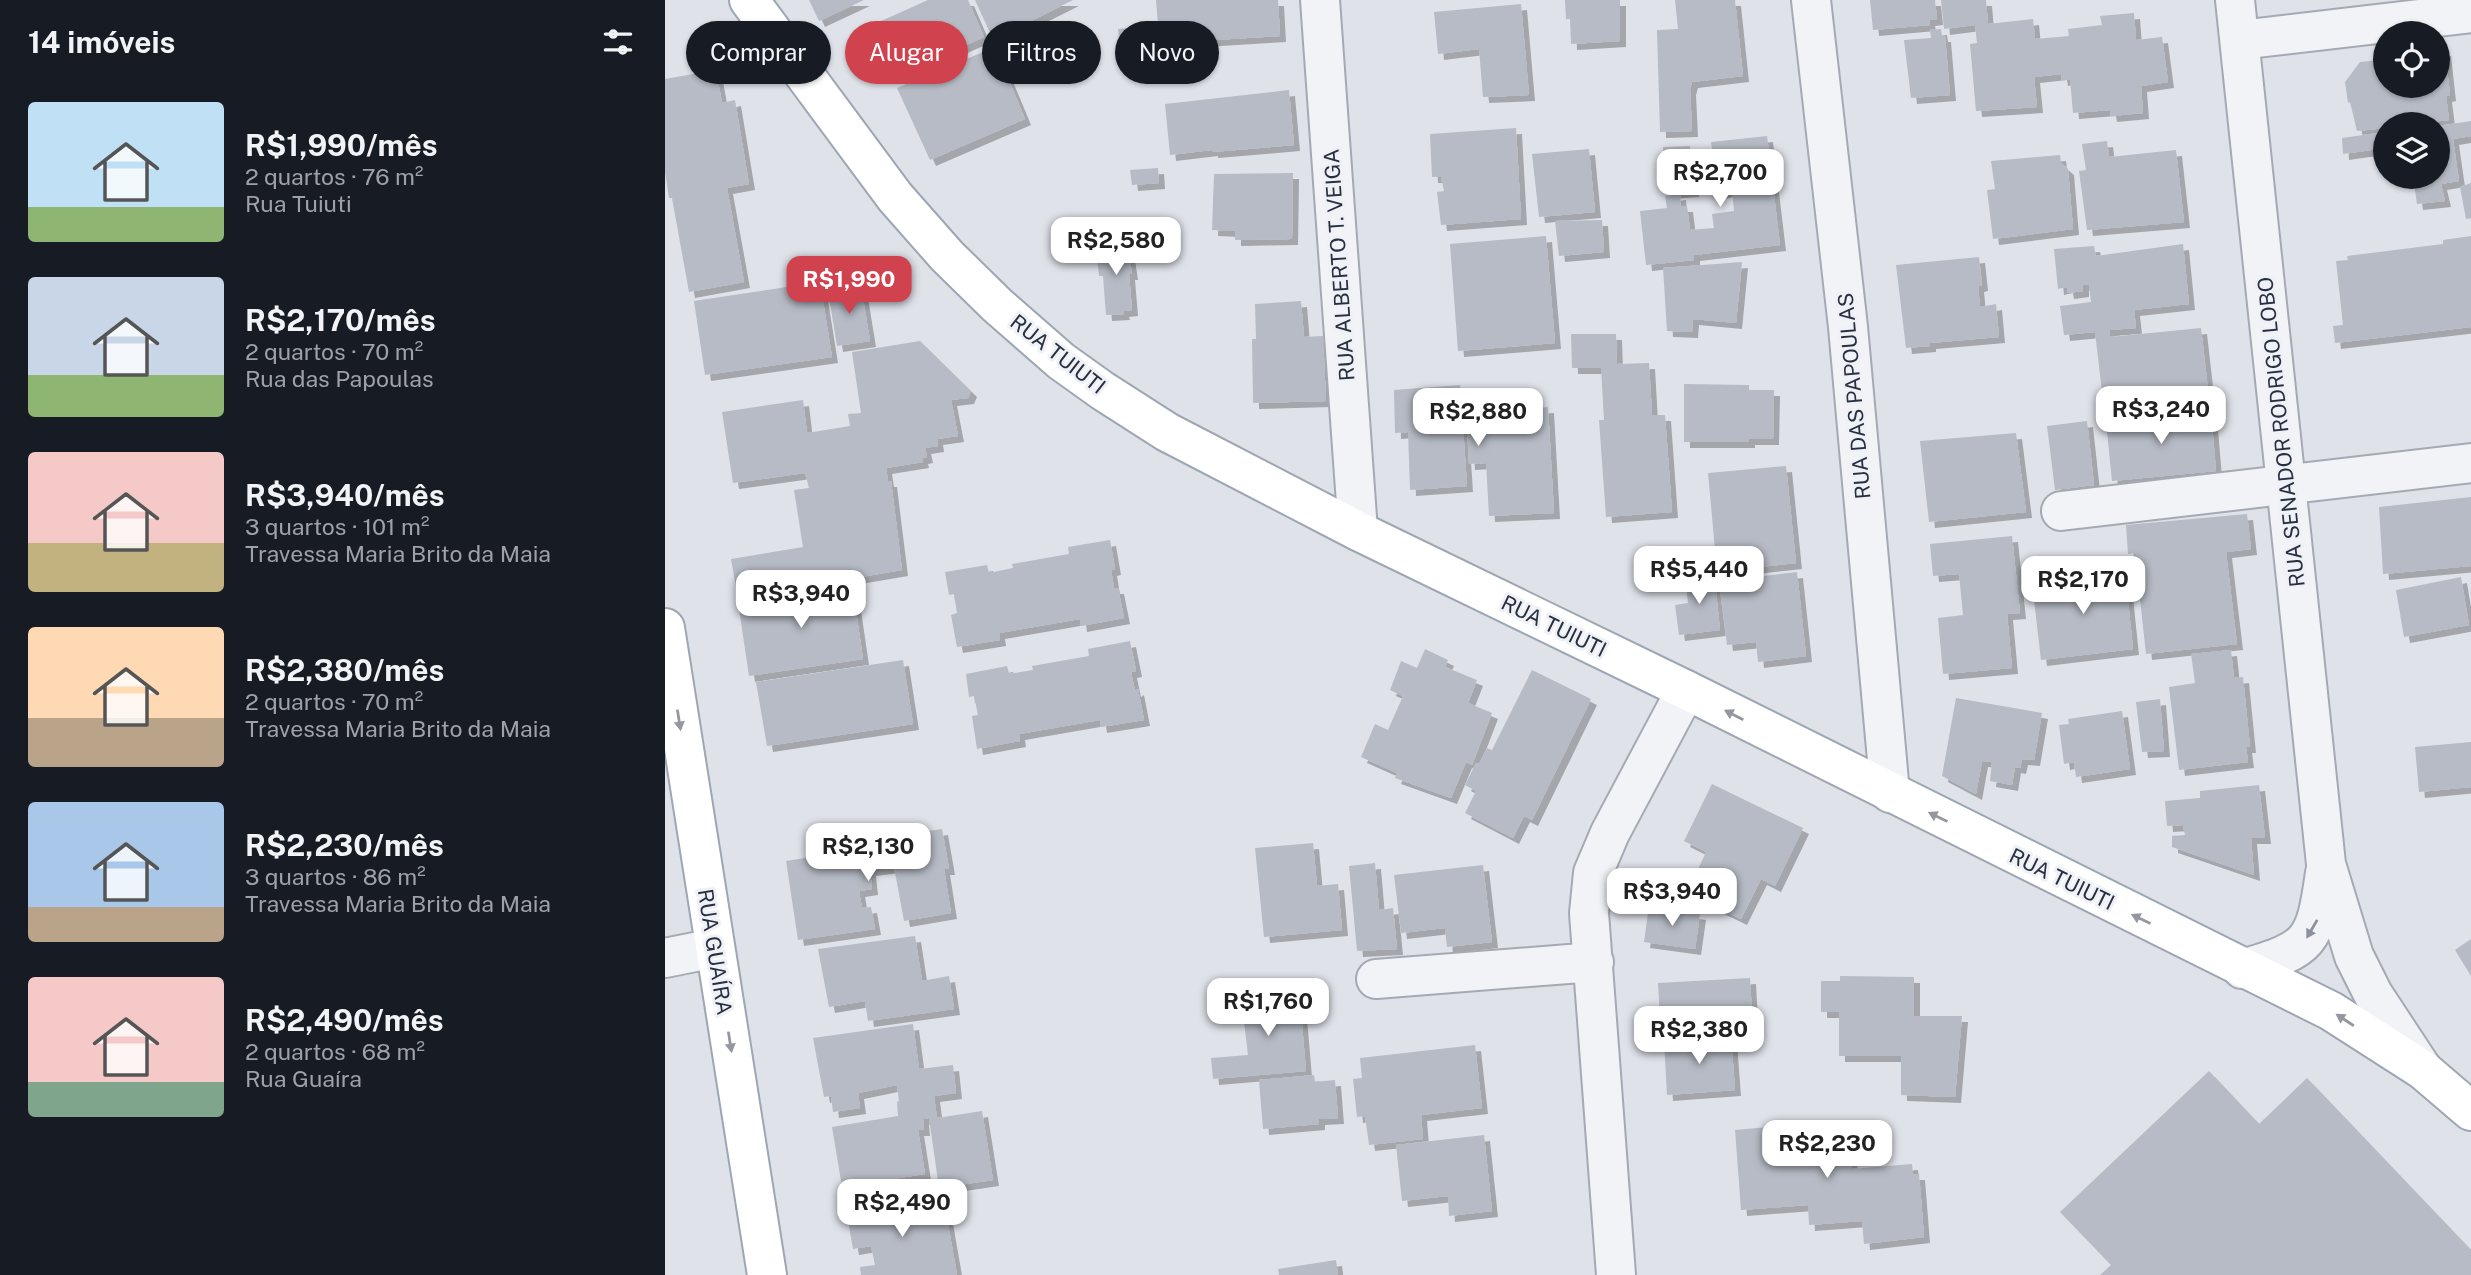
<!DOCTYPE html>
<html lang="pt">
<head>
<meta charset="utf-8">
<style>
	:root { --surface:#171b24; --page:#242831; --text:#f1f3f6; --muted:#9ea1a6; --accent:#d0424e }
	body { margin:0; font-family:"Public Sans",sans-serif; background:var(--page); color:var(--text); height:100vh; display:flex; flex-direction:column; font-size:26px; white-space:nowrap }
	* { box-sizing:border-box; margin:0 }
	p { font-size:23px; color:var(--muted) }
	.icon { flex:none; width:38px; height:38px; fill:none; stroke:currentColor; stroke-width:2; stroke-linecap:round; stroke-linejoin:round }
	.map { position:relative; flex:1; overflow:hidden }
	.sheet { display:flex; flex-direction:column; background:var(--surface); width:665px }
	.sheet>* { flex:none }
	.banner { position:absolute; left:21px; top:21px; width:665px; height:63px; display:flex; gap:14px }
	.controls { position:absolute; left:1708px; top:21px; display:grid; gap:14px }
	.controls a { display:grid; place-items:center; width:77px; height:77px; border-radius:50%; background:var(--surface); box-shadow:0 2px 5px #0004; font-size:35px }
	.price { position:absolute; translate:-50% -60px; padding:0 16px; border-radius:14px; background:#fff; color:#222; font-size:23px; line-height:46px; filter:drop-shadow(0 2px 4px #0008) }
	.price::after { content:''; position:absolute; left:50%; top:42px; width:21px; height:16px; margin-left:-10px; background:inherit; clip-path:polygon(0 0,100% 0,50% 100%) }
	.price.on { background:var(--accent); color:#fff }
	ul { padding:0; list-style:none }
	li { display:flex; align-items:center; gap:21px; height:175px; padding:0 28px }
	li span { display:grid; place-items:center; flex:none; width:196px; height:140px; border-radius:7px; color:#555 }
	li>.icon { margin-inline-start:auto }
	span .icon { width:84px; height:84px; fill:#fffc; stroke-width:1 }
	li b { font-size:30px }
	h2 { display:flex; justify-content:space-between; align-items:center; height:84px; padding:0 28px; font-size:30px }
	.tag { padding:0 24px; border-radius:32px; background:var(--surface); box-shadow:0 2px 5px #0004; font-size:24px; line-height:63px }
	.tag.on { background:var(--accent); color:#fff }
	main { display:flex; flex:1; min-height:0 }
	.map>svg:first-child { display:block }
	.building { fill:#b6bbc5; filter:url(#shadow) }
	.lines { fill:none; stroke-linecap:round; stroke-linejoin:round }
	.minor-casing { stroke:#a4a9b3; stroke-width:42 }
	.major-casing { stroke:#9ea6b4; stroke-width:42 }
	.minor { stroke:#f2f3f7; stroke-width:38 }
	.major { stroke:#fff; stroke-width:38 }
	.oneway { fill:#9497a0 }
	.oneway2 { fill:#8d919c }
	.labels { text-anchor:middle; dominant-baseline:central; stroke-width:6; stroke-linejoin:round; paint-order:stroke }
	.street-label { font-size:21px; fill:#282f40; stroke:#eff1f6 }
</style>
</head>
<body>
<main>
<section class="sheet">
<h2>14 imóveis<svg class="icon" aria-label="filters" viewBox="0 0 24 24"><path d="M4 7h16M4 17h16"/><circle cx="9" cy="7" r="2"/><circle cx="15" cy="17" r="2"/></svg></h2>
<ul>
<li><span style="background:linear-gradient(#bfe0f5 75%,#8fb573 0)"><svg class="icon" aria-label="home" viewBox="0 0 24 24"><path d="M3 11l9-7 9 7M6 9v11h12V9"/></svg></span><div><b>R$1,990/mês</b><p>2 quartos · 76 m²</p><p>Rua Tuiuti</p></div></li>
<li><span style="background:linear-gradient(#c9d6e8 70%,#8fb573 0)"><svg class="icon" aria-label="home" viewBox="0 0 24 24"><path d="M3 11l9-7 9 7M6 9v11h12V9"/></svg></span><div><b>R$2,170/mês</b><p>2 quartos · 70 m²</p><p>Rua das Papoulas</p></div></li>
<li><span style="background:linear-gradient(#f6c9c9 65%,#c2b280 0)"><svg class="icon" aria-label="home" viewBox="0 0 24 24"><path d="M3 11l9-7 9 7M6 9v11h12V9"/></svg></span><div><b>R$3,940/mês</b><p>3 quartos · 101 m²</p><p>Travessa Maria Brito da Maia</p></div></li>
<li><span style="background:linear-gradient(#ffd9b3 65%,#b9a48a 0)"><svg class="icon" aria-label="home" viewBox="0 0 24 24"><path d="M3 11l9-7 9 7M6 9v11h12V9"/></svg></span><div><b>R$2,380/mês</b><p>2 quartos · 70 m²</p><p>Travessa Maria Brito da Maia</p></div></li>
<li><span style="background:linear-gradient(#a9c7e8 75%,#b9a48a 0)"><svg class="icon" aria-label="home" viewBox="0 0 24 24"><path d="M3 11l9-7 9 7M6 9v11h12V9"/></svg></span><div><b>R$2,230/mês</b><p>3 quartos · 86 m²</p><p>Travessa Maria Brito da Maia</p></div></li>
<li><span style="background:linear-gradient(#f6c9c9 75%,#7fa58c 0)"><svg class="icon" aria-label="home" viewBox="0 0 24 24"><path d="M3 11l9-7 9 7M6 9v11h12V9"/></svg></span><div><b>R$2,490/mês</b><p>2 quartos · 68 m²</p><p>Rua Guaíra</p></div></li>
</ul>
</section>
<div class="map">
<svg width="1806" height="1275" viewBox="0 0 1806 1275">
	<defs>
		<filter id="shadow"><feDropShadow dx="6" dy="6" stdDeviation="0" flood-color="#0004"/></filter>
	</defs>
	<rect width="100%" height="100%" fill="#dfe2e9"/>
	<path class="building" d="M144 0H199L154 21Z
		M263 0H303L319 37 292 49 294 53 256 68 254 65 236 72 214 22Z
		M310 0H408L358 25 355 21 326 35Z
		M491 0H613L615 36 517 42V46L495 47 496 68 457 71 453 29 493 25Z
		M900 0H955V41L906 44 905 19H901Z
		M1010 0H1070L1078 76 1027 82 1025 89 1027 131 995 132 992 30 1013 29Z
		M1205 0H1270L1272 19 1264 20 1265 25 1208 30Z
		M1276 0H1321L1323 24 1368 19 1370 39 1404 36 1403 29 1437 25 1435 16 1469 13 1471 40 1497 37 1503 82 1476 86 1478 113 1446 116 1445 110 1408 113 1405 79 1397 80 1396 74 1369 77 1372 107 1311 111 1305 44 1312 43 1310 25 1279 29Z
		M856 4 864 95 818 97 814 49 773 54 769 12Z
		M413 25 430 48 394 74 377 51Z
		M1276 29 1277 36H1280L1285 95 1246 98 1239 40 1266 38 1265 30Z
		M330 47 360 119 265 160 232 88Z
		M1780 50 1785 95 1781 96 1784 120 1747 124H1720V128L1692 131 1685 102 1683 103 1680 82 1695 62 1714 60 1715 65 1720 64V86H1773V51Z
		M51 70 57 103 70 100 84 184 62 188 79 282 24 292 7 198H4L0 172V79Z
		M624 90 629 145 547 152V150L505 155 500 104Z
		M1806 121V136L1788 139 1794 181 1776 184 1780 201 1752 204 1748 177H1773V126Z
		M851 128 856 219 776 225 772 192 779 191 776 177H767L765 134Z
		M1720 132V148L1678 154 1677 138Z
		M1102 136 1115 245 1029 255V260L981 265 975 211 1002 208 1000 196 1015 194 1016 206H1022L1025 230 1049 228 1047 214 1069 211 1067 190 1053 193 1046 142Z
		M1442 141 1444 157 1511 150 1519 222 1422 230 1414 171 1421 170 1417 144Z
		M1025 146 1028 191 1001 193 998 147Z
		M924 149 930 212 874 217 867 154Z
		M1395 155 1396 163 1403 169 1408 229 1328 239 1322 190 1330 189 1326 161Z
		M493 168 494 183 467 185 465 170Z
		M628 173 627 239 570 240V231L547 230 549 174Z
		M1806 183V218L1801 219 1795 187Z
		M937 220 939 252 894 256 890 221Z
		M881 236 890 343 793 351 785 244Z
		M1806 236V327L1670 343 1668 326 1678 325 1671 261 1683 260 1682 256 1778 244V240Z
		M462 241 467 274H464L467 310 458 311 459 314 441 315 438 276H434L432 257H437L435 242Z
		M1518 244 1524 304 1469 310 1471 328 1444 330 1445 337 1536 328 1544 398 1439 409 1430 332 1399 335 1395 306 1426 302 1424 284 1418 285V291L1403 293 1402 287 1393 289 1389 249 1429 246 1431 256Z
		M1314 257 1317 285 1313 286 1315 307 1331 304 1334 337 1265 343V346L1241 348 1231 265Z
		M1077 262 1071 323 1028 319 1027 332 1002 331 998 268Z
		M155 282 167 357 40 375 29 301Z
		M196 286 205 341 172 346 163 291Z
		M636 301 639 337 658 336 661 401 588 403 587 339H591L590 304Z
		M906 334H951L952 364 984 363 987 415H1000L1007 512 941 517 934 420H939L936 368H907Z
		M255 341 306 391 303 398 286 400 293 436 272 439 273 446 260 448 262 457 257 458 258 462 221 468 223 481H226L237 570 73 598 66 559 138 547 129 490 144 488 140 473 68 483 57 412 138 400 142 433 185 426 183 414 196 413 187 352Z
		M1019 384 1084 385V390H1109L1108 439H1084V442H1019Z
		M795 385 796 399H801L802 413 883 407 889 513 824 516 821 463 804 464 802 426H798L802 486 745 490 743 432 730 433 729 390Z
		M1546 412 1551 471 1447 481 1441 422Z
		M1422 421 1429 485 1390 490 1382 426Z
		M1351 433 1361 512 1264 522 1255 441Z
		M1121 466 1131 563 1052 572 1043 473Z
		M1806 497V566L1718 574 1714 507Z
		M1582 514 1586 549 1561 552 1572 644 1481 654 1470 553 1463 554 1461 525Z
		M1347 536 1355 613 1342 614 1347 668 1278 674 1273 618 1298 615 1294 574 1268 576 1265 544Z
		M445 540 450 569 446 570 449 588H453L459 618 416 626 415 619 334 633 335 640 292 647 286 615 292 613 289 594 284 595 280 572 322 565 324 573 348 568 347 564 404 554 403 547Z
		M1132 572 1141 656 1093 662 1091 642 1062 645 1054 581Z
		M1460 572 1468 649 1376 660 1367 583Z
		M1049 573 1055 630 1014 635 1010 605 1023 603 1020 577Z
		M1796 577 1804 625 1739 637 1731 590Z
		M187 584 198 659 84 676 73 602Z
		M465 641 471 671 466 672 470 691 473 689 479 720 436 727 435 720 354 734 355 741 312 749 307 716 313 715 309 696 304 697 301 674 342 666 344 674 368 670 367 666 424 656 423 649Z
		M760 649 783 660 780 667 812 680 803 703 827 713 807 765 801 762 786 798 730 778 732 773 696 757 710 724 723 730 738 696 725 690 736 661 752 668Z
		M1566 650 1569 678 1578 677 1585 747H1581L1583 762 1514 770 1504 687 1530 683 1526 654Z
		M238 660 248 724 102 746 91 682Z
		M867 670 926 699 867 820 859 816 848 838 800 813 811 791 800 785 811 763 814 764 822 748 827 750Z
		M1291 698 1377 713 1369 760 1357 759 1355 768 1350 767 1347 785 1325 781 1327 762 1317 761 1311 794 1277 776Z
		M1495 699 1499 751 1477 752 1471 702Z
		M1457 711 1465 769 1411 777 1409 762 1399 764 1394 725 1404 724 1403 719Z
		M1806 742V787L1754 792 1750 747Z
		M1047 784 1138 828 1110 886 1096 879 1076 919 1022 893 1041 852 1019 841Z
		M1594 785 1600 838H1586L1589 875 1507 847V836L1520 835 1518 825 1502 826 1500 801 1535 798V791Z
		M277 829 284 869H279L286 913 239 921 229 867 205 870 207 889 194 891 197 908 206 907 210 929 133 940 121 861 196 849 194 841Z
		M648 843 652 886 673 884 677 930 599 937 590 848Z
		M710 863 714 910 728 908 732 949 692 951 684 866Z
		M818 865 827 942 782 947 780 928 736 933 729 875Z
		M984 906 1035 914 1030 949 979 942Z
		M250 936 257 981 284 976 289 1009 203 1021 200 1001 164 1007 153 949Z
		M1806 939V976L1790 950Z
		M1175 976 1249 977V1016H1297L1290 1097 1236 1095V1056H1174V1012H1156V981H1175Z
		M1085 978 1088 1033 996 1039 993 983Z
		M634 989 641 1071 548 1079 546 1058 583 1055 576 996Z
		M248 1024 254 1069 288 1065 291 1093 269 1096 272 1118 317 1111 328 1180 274 1188 264 1118 258 1119 259 1130H253L260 1174 177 1187 167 1127 233 1116 232 1102 234 1101 232 1085 193 1093 195 1108 168 1112 166 1096 159 1097 148 1038Z
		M1066 1037 1070 1090 1002 1095 999 1041Z
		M810 1045 817 1108 756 1115 758 1139 704 1145 700 1116 692 1117 688 1079 697 1078 695 1058Z
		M1544 1071 1594 1124 1642 1078 1806 1250V1275H1435L1446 1265 1395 1212Z
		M649 1075 650 1082 670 1080 673 1118 654 1119V1124L598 1129 594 1080Z
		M1183 1120 1187 1169 1247 1164 1248 1174H1254L1259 1237 1199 1244 1197 1221 1144 1225 1143 1205 1076 1210 1070 1130Z
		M819 1135 827 1211 784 1216 783 1196 737 1201 731 1145Z
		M259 1197 263 1221 282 1218 292 1275H196L195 1267 210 1265 206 1246 188 1249 181 1209Z
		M671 1260 673 1275H614L613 1269Z"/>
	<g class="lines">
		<defs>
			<path id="minor" d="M655 0 693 531
				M1146 0 1183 327 1225 793
				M1570 0 1661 864 1689 956 1708 994 1758 1070
				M1575 40 1806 13
				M1396 511 1806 463
				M0 958 50 948
				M1577 969C1646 949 1650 943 1660 873
				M711 979 929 962
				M951 1275 924 913 928 873 945 833 1021 690"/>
			<path id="major" d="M84 0 230 197 282 256 332 305 396 361 438 391 502 432 693 531 1021 690 1666 1011 1758 1070 1806 1111
				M0 628 102 1275"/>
		</defs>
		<use href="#minor" class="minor-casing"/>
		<use href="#major" class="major-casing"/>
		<use href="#minor" class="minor"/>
		<use href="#major" class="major"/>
	</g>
	<defs><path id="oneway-solid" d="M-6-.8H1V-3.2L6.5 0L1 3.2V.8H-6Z" transform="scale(1.75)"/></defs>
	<g class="oneway">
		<use href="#oneway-solid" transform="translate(1069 715) rotate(-153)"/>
		<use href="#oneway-solid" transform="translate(14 720) rotate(81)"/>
		<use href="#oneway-solid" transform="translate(1273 817) rotate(-154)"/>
		<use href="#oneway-solid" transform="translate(1476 919) rotate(-154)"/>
		<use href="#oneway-solid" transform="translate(1680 1020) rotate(-147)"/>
		<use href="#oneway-solid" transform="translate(65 1042) rotate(81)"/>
	</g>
	<use class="oneway2" href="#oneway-solid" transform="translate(1647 929) rotate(120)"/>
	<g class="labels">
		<g class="street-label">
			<text transform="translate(674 265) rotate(-94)">RUA ALBERTO T. VEIGA</text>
			<text transform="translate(393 354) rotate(38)">RUA TUIUTI</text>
			<text transform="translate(1189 396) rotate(-95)">RUA DAS PAPOULAS</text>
			<text transform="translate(1616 432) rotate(-96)">RUA SENADOR RODRIGO LOBO</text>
			<text transform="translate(889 626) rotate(26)">RUA TUIUTI</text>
			<text transform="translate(1397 879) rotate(26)">RUA TUIUTI</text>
			<text transform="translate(50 952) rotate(81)">RUA GUAÍRA</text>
		</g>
	</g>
</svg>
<div class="controls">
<a><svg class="icon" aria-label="locate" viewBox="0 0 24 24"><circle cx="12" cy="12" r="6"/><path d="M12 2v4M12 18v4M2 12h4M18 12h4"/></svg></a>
<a><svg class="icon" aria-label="layers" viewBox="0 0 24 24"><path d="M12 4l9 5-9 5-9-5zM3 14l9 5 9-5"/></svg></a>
</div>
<b class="price" style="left:1055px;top:209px">R$2,700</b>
<b class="price" style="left:451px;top:277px">R$2,580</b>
<b class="price on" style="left:184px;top:316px">R$1,990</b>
<b class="price" style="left:1496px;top:446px">R$3,240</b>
<b class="price" style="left:813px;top:448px">R$2,880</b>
<b class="price" style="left:1034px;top:606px">R$5,440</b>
<b class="price" style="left:1418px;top:616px">R$2,170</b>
<b class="price" style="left:136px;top:630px">R$3,940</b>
<b class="price" style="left:203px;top:883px">R$2,130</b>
<b class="price" style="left:1007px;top:928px">R$3,940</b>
<b class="price" style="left:603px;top:1038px">R$1,760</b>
<b class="price" style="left:1034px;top:1066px">R$2,380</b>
<b class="price" style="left:1162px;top:1180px">R$2,230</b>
<b class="price" style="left:237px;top:1239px">R$2,490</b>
<div class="banner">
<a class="tag">Comprar</a>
<a class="tag on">Alugar</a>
<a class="tag">Filtros</a>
<a class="tag">Novo</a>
</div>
</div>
</main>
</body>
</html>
